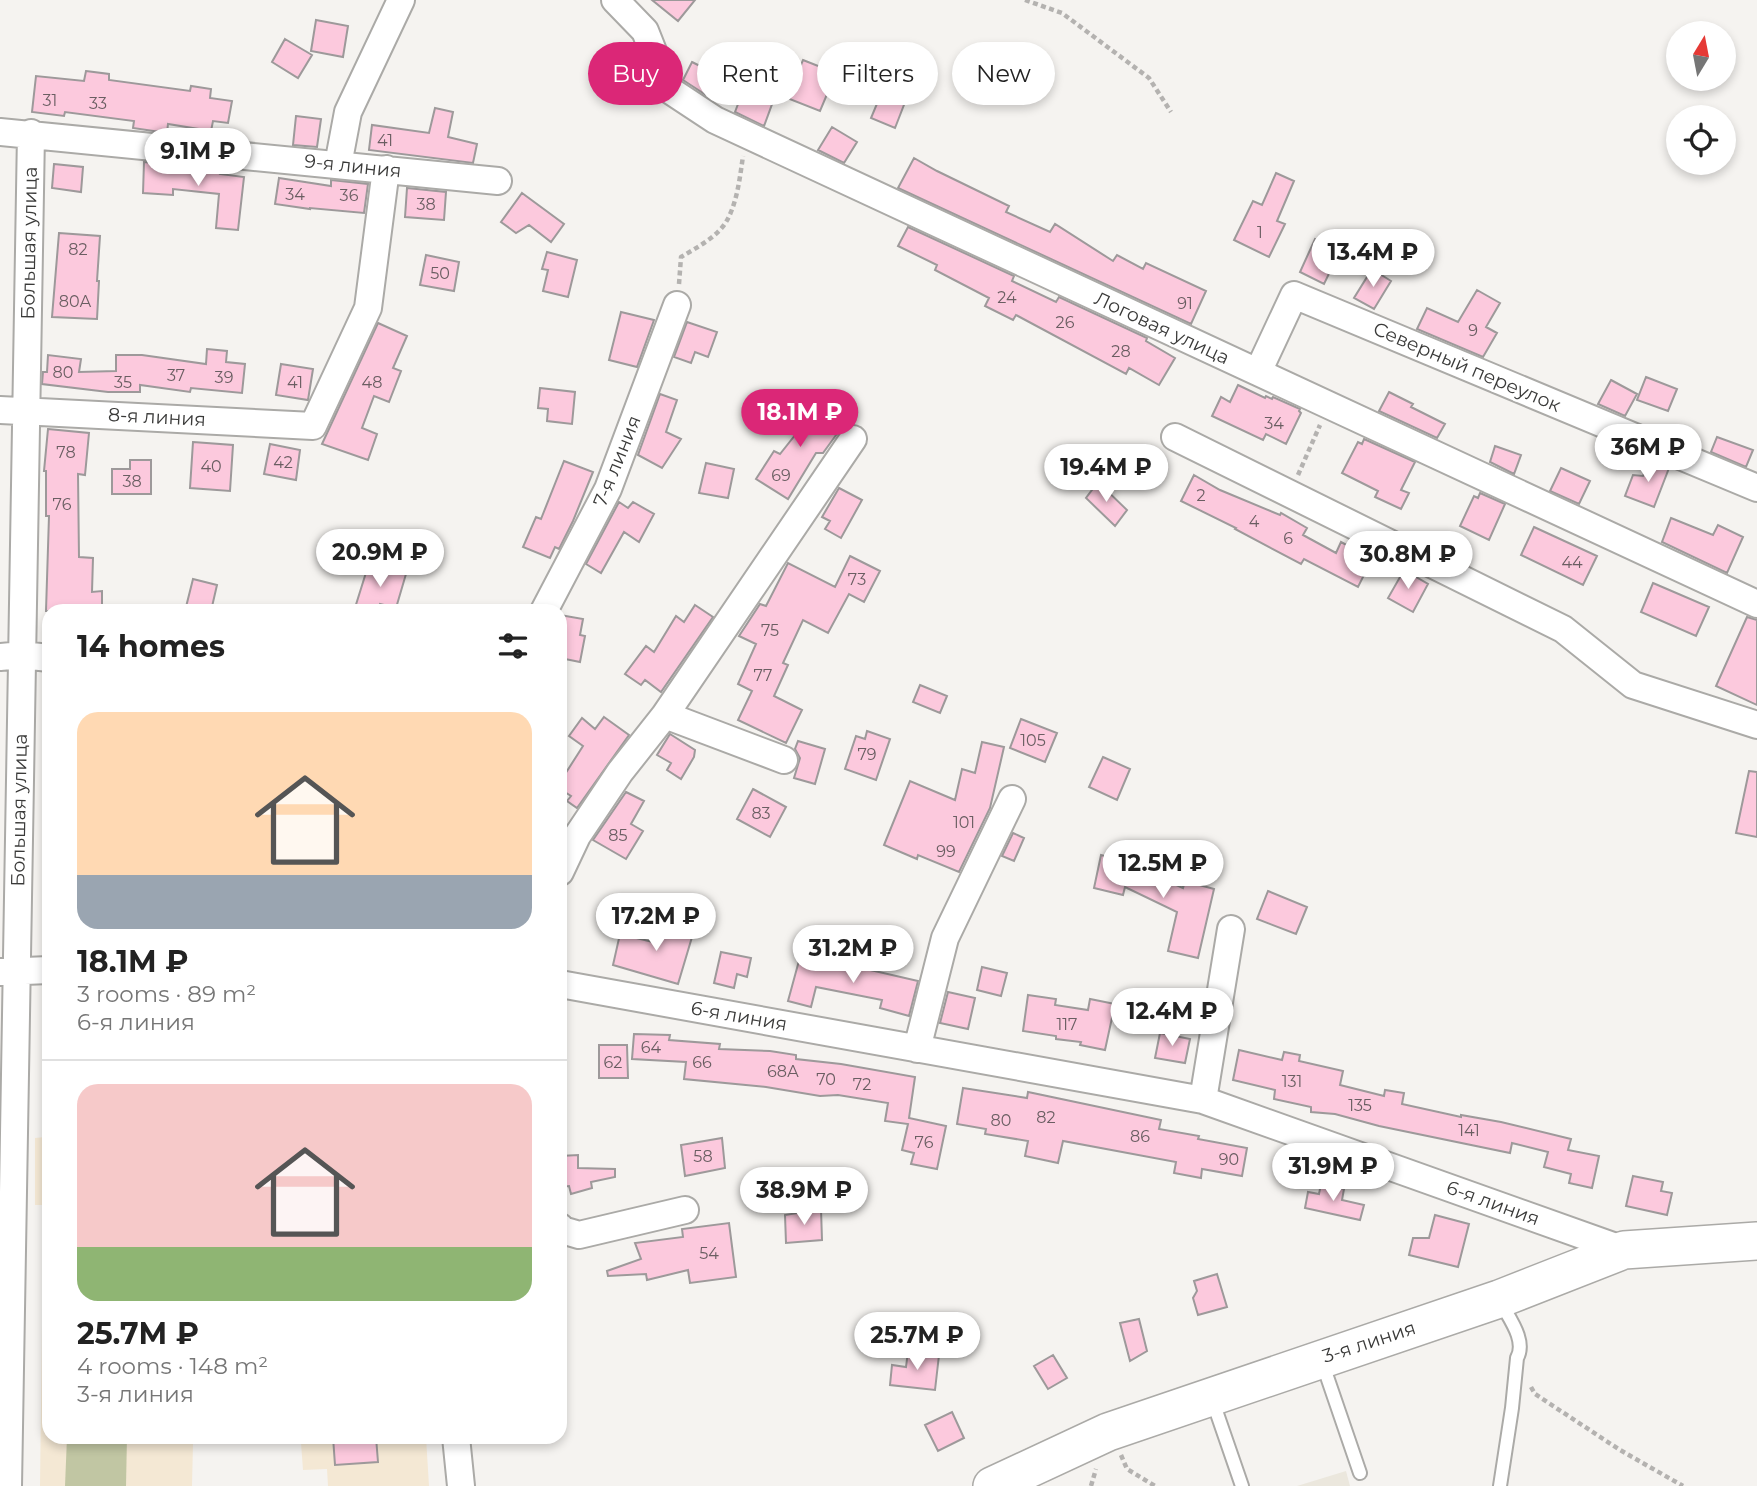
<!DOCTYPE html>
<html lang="en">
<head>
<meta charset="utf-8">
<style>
	:root { --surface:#fff; --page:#f6f6f6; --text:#222; --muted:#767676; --line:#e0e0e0; --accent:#db2777 }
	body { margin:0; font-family:Montserrat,sans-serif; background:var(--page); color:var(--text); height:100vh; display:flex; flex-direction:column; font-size:26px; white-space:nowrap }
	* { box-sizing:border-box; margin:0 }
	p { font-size:23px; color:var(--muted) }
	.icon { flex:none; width:38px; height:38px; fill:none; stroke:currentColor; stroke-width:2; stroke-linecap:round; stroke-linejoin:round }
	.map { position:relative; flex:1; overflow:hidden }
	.panel { position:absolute; left:42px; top:604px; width:525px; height:840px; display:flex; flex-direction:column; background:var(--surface); border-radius:21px; box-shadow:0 4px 10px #0003 }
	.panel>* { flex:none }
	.hud { position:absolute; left:588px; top:42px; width:665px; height:63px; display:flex; gap:14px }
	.needle { width:46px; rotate:10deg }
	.buttons { position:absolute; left:1666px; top:21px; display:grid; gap:14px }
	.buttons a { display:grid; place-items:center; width:70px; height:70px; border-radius:50%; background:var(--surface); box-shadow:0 4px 10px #0003; font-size:35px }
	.price { position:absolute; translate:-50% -60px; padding:0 16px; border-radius:24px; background:#fff; color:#222; font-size:23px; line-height:46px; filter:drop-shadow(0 2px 4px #0008) }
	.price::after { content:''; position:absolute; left:50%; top:42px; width:21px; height:16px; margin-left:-10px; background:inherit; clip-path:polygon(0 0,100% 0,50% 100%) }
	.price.current { background:var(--accent); color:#fff }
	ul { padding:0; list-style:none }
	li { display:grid; align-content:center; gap:14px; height:371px; padding:0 35px }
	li+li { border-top:2px solid var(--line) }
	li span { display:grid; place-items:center; height:217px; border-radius:21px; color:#555 }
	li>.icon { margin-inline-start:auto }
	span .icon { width:126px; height:126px; fill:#fffc; stroke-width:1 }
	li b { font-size:30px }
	h2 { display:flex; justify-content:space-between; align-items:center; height:84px; padding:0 35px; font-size:30px }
	.pill { padding:0 24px; border-radius:32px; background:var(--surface); box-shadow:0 4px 10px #0003; font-size:24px; line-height:63px }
	.pill.current { background:var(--accent); color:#fff }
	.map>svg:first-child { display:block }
	.built { fill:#ebe7dd }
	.education { fill:#f4e8d4 }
	.green { fill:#c1c6a3 }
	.building { fill:#fcc9dd; stroke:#9d999a; stroke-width:2 }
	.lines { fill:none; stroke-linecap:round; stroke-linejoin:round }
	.service-casing { stroke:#abaaa7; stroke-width:16 }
	.minor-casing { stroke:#abaaa7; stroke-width:30 }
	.secondary-casing { stroke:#abaaa7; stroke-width:40 }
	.path { stroke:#b4b2b0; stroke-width:4.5; stroke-dasharray:5 3.5; stroke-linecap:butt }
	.service { stroke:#fff; stroke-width:12 }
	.minor { stroke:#fff; stroke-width:26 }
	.secondary { stroke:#fff; stroke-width:37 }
	.labels { text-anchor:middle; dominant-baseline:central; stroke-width:5; stroke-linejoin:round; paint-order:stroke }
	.number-label { font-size:16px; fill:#6a5e62 }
	.street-label { font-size:19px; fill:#3a3a39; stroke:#fff }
</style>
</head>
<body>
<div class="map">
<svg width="1757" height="1486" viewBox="0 0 1757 1486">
	<rect width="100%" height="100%" fill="#f5f3f0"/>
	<path class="built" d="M1346 1471 1350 1486H1297Z"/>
	<path class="education" d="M44 983H49V1205H35V1138L45 1137Z
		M42 1324H49V1437H426L429 1486H328L327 1469 303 1470 301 1443H193L192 1486H40Z"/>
	<path class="green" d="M67 1437H127L126 1486H65Z"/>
	<path class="building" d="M652 0H695L678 21Z
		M316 20 348 26 343 57 311 51Z
		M285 39 312 55 298 78 272 62Z
		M803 60 836 73 820 111 787 98Z
		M692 62 716 74 706 95 683 80Z
		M86 71 109 74V80L190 91 191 86 211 89 210 98 232 101 228 123 213 121 211 131 168 124 167 133 133 128 134 121 65 112 64 116 32 112 36 76 84 81Z
		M745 86 775 96 764 126 735 112Z
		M889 90 907 97 895 128 871 118 881 94 886 96Z
		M435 108 453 112 448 137 477 144 473 163 369 150 372 125 429 133Z
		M296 116 321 119 317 147 293 145Z
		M832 127 857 142 844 163 818 150Z
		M914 158 937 171 1009 206 1006 212 1050 232 1055 224 1113 261 1117 255 1143 269 1146 263 1206 291 1191 324 898 188Z
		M144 162 221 170 220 174 244 177 238 230 216 228 219 194 173 189V195L143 193Z
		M54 164 83 167 81 192 52 188Z
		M1276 173 1294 181 1277 221 1285 224 1269 257 1234 240 1253 201 1262 205Z
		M279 178 331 186V180L368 184 364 213 310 208V209L275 204Z
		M407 188 446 192 444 220 405 217Z
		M522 193 564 224 551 242 529 225 516 233 501 222Z
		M908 227 1014 276 1012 281 1056 302 1059 297 1147 338 1146 341 1175 358 1159 385 1129 368 1126 374 1016 315 1013 320 985 306 989 298 935 270 937 265 898 246Z
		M59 233 100 236 97 281H99L97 319 52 317Z
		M1315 239 1340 251 1324 284 1300 272Z
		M547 252 577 260 568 297 543 291 548 270 542 269Z
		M426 255 459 262 454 291 420 285Z
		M1372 269 1391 281 1374 309 1354 298Z
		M1477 290 1500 303 1486 327 1497 333 1483 357 1417 329 1427 308 1458 322Z
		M621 312 654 320 637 367 609 360Z
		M687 322 717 332 708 357 695 352 691 363 674 357Z
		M378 323 407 336 393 368 401 371 389 402 374 396 362 428 377 434 368 460 322 444Z
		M207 349 227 351 226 362 245 364 242 393 191 388 190 392 140 385V392H108L42 384 43 372H47L48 355 81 359 79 372 116 371V355H142L206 364Z
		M281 364 313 369 308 400 276 395Z
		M1646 377 1677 389 1668 411 1637 400Z
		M1611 380 1637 394 1625 416 1598 404Z
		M1238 385 1265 398 1266 396 1272 399 1273 397 1300 409 1299 411 1301 413 1286 444 1266 434 1263 440 1212 416 1221 397 1230 402Z
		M540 388 575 392 572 424 547 421 548 409 538 408Z
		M812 392 831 407 823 418 839 431 823 453H816L788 499 756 479 774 451 780 454 811 415 800 406Z
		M1389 392 1413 404 1411 407 1445 424 1437 438 1379 411Z
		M660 394 677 400 666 432 681 439 662 468 638 455Z
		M48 429 89 433 85 475 78 474 79 557 93 558 92 592 102 591V611H46L49 516H46V471H44Z
		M1717 437 1753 450 1746 467 1711 452Z
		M1364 439 1415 462 1401 490 1409 493 1401 509 1375 497 1378 491 1342 473 1358 442 1362 444Z
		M193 442 233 445 230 491 190 488Z
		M270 444 300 450 296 480 264 474Z
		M1495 446 1521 455 1514 474 1490 462Z
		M130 460H151V494H112V469H130Z
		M1649 460 1669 468 1654 507 1625 496 1633 475 1643 476Z
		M564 461 593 472 573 521 559 549 555 547 550 558 523 547 536 517 541 519Z
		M706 463 734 469 728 498 699 493Z
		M1561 468 1590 481 1579 504 1550 491Z
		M1194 475 1220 490 1280 515 1281 513 1307 528 1303 535 1336 553 1341 542 1372 559 1358 587 1304 559 1301 564 1235 529 1236 528 1181 501Z
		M1098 482 1127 510 1115 526 1086 498Z
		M839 488 862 500 841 538 825 529 830 521 822 517Z
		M1480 493 1505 504 1489 540 1460 526 1474 496 1478 498Z
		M619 502 628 508 633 502 654 514 639 542 624 532 601 573 586 564Z
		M1671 518 1713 535 1718 525 1743 537 1727 573 1662 542Z
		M1534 527 1597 556 1583 585 1521 555Z
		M850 556 880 571 864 602 849 594 828 633 803 620 783 663 788 665 774 696 802 710 786 743 738 720 752 691 738 684 756 644 739 636 760 604 766 606 788 563 835 587Z
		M369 563 406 574 396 608 380 604 378 611H354Z
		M1404 570 1428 584 1413 612 1388 598Z
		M193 579 217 585 211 611H185Z
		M1653 583 1709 607 1696 636 1641 612Z
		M695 605 713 617 661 692 645 680 641 685 625 674 646 646 654 652 676 616 684 622Z
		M560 615 583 619 580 635 585 636 580 662 560 658Z
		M1747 617 1757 620V705L1716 686Z
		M920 685 947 696 940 713 913 702Z
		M604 717 629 735 577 808 567 801 571 796 560 789V782L583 746 569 736 582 718 595 729Z
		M1021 719 1057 733 1045 762 1010 748Z
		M867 731 890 739 876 780 845 769 856 736 865 739Z
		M670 734 695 750 694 757 681 779 667 770 671 763 657 755Z
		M798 741 825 749 815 784 794 778 800 758 795 749Z
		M982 742 1004 747 990 808 959 872 918 855 917 859 884 845 910 781 955 800 962 769 975 773Z
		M1103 757 1130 769 1117 800 1089 787Z
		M1749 771 1757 772V837L1736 833Z
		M753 789 786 807 770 837 737 819Z
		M626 792 644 801 631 824 643 831 626 859 593 840Z
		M1013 833 1024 838 1014 861 1002 856Z
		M1101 855 1124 861 1183 888 1185 881 1214 889 1198 958 1168 951 1177 912 1125 887 1123 895 1094 888Z
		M1268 891 1307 907 1296 934 1257 919Z
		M664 921 692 930V937L678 984 613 965 620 934 657 943Z
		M721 952 751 958 747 977 737 974 734 988 714 983Z
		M800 957 840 968V963L918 981 909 1016 880 1008 882 1000 816 987 811 1007 788 1001Z
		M982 967 1007 973 1001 996 977 990Z
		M948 992 975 998 968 1029 940 1023Z
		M1028 995 1056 999 1055 1005 1088 1010 1090 999 1115 1004 1105 1050 1080 1045 1081 1042 1056 1039V1036L1023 1031Z
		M1160 1033 1190 1039 1185 1063 1155 1058Z
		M634 1034 670 1035 669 1040 720 1044 719 1049 770 1051 796 1055V1059L841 1064 915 1077 909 1118 946 1126 937 1169 911 1164 914 1153 902 1150 908 1124 885 1121 888 1103 838 1095 820 1096 766 1087 684 1079 686 1062 632 1059Z
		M599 1045H627L628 1078H599Z
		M1239 1050 1282 1060 1284 1052 1300 1055 1299 1061 1343 1071 1340 1085 1384 1096 1385 1090 1404 1093 1402 1104 1461 1117V1115L1501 1122 1571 1139 1568 1150 1599 1156 1592 1188 1569 1183 1571 1174 1544 1167 1548 1152 1512 1143 1510 1153 1379 1126 1335 1114 1311 1112V1107L1274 1099 1275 1090 1233 1080Z
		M963 1088 1027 1098 1028 1092 1161 1120 1159 1129 1199 1136 1198 1139 1247 1148 1242 1176 1202 1169 1201 1178 1174 1173 1176 1162 1063 1141 1058 1163 1025 1156 1028 1141 985 1134 986 1129 957 1124Z
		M722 1138 725 1168 685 1176 681 1145Z
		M578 1155V1168L615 1169V1177L591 1182 592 1188 571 1194 569 1186 560 1187V1156Z
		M1633 1176 1663 1182 1661 1191 1672 1193 1667 1215 1626 1206Z
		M1321 1184 1344 1189 1342 1200 1364 1205 1360 1220 1305 1208 1308 1192 1319 1194Z
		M821 1209 822 1240 786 1243 785 1215Z
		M1435 1215 1469 1224 1458 1267 1409 1255 1413 1238H1429Z
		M729 1223 736 1277 690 1283 688 1270 647 1280 646 1274 608 1276 607 1271 641 1259 635 1243 683 1237 682 1229Z
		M1217 1274 1227 1307 1198 1315 1193 1298 1197 1291 1194 1281Z
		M1139 1319 1147 1351 1130 1361 1120 1323Z
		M908 1351 939 1355 935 1390 890 1385 892 1365 906 1367Z
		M1053 1355 1067 1378 1048 1389 1034 1366Z
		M952 1412 964 1438 938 1451 925 1425Z
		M333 1437H376L378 1462 335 1465Z"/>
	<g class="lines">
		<defs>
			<path id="service" d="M1500 1301C1508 1317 1527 1340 1517 1358L1512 1408 1500 1486
				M1322 1362 1360 1473
				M1212 1399 1242 1486"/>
			<path id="minor" d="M615 0 645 31 668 89 715 120 1757 604
				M0 132 498 181
				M338 165 348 112 401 0
				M1258 372 1294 295 1757 488
				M0 410 313 426 368 308 386 169
				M1175 437 1563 629 1633 685 1757 725
				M544 611 608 489 677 305
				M0 657 22 655 49 658
				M665 715 784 760
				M560 872 577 836 620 772 665 715 853 439
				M0 972 49 970
				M560 984 1203 1100 1624 1250
				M917 1049 945 938 1012 799
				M1203 1100 1231 929
				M560 1227 562 1230 579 1235 685 1210
				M456 1437 461 1486
				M8 1486 31 133"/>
			<path id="secondary" d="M992 1486 1108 1432 1499 1299 1624 1250 1757 1241"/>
		</defs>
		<use href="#service" class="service-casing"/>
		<use href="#minor" class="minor-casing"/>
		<use href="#secondary" class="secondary-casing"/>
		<path class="path" d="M1025 0 1062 13 1149 78 1171 112
			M679 284 681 257C696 248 717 237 726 222 737 204 740 177 743 156
			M1298 475 1320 425
			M1531 1387 1535 1394 1620 1450 1683 1486
			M1121 1455 1127 1469 1155 1486
			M1091 1486 1096 1469"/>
		<use href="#service" class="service"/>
		<use href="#minor" class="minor"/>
		<use href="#secondary" class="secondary"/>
	</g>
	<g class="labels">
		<g class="number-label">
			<text x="50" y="100">31</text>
			<text x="98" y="103">33</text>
			<text x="385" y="140">41</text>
			<text x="295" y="194">34</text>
			<text x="349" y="195">36</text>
			<text x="426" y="204">38</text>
			<text x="1260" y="232">1</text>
			<text x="78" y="249">82</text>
			<text x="440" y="273">50</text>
			<text x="1007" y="297">24</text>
			<text x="75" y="301">80А</text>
			<text x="1185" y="303">91</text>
			<text x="1065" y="322">26</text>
			<text x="1473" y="330">9</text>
			<text x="1121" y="351">28</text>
			<text x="63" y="372">80</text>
			<text x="176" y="375">37</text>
			<text x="224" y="377">39</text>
			<text x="123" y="382">35</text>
			<text x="295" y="382">41</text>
			<text x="372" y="382">48</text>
			<text x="1274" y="423">34</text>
			<text x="66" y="452">78</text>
			<text x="283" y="462">42</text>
			<text x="211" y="466">40</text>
			<text x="781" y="475">69</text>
			<text x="132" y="481">38</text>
			<text x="1201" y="495">2</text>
			<text x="62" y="504">76</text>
			<text x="1254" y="521">4</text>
			<text x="1288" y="538">6</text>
			<text x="1572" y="562">44</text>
			<text x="857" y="579">73</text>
			<text x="770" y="630">75</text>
			<text x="763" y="675">77</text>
			<text x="1033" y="740">105</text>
			<text x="867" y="754">79</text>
			<text x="761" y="813">83</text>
			<text x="964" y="822">101</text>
			<text x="618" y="835">85</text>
			<text x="946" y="851">99</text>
			<text x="1067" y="1024">117</text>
			<text x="651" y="1047">64</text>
			<text x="613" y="1062">62</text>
			<text x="702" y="1062">66</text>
			<text x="783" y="1071">68А</text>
			<text x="826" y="1079">70</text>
			<text x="1292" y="1081">131</text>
			<text x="862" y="1084">72</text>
			<text x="1360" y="1105">135</text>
			<text x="1046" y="1117">82</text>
			<text x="1001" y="1120">80</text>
			<text x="1469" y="1130">141</text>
			<text x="1140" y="1136">86</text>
			<text x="924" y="1142">76</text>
			<text x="703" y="1156">58</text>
			<text x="1229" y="1159">90</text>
			<text x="709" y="1253">54</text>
		</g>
		<g class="street-label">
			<text transform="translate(353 166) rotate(6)">9-я линия</text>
			<text transform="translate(29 243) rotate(-89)">Большая улица</text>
			<text transform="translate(1162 328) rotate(25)">Логовая улица</text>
			<text transform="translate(1467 367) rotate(23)">Северный переулок</text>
			<text transform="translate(157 417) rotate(3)">8-я линия</text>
			<text transform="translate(617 461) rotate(-68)">7-я линия</text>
			<text transform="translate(19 810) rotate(-89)">Большая улица</text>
			<text transform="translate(739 1016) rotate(10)">6-я линия</text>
			<text transform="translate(1493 1203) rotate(20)">6-я линия</text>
			<text transform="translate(1369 1342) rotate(-18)">3-я линия</text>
		</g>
	</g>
</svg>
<div class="buttons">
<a><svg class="needle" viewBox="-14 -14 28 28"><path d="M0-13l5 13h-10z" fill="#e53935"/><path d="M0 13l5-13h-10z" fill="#767676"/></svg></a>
<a><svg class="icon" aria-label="locate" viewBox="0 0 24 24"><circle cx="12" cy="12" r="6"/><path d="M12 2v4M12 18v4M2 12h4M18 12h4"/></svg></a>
</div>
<b class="price" style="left:198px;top:188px">9.1M ₽</b>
<b class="price" style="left:1373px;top:289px">13.4M ₽</b>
<b class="price current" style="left:800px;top:449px">18.1M ₽</b>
<b class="price" style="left:1648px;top:484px">36M ₽</b>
<b class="price" style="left:1106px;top:504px">19.4M ₽</b>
<b class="price" style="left:380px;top:589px">20.9M ₽</b>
<b class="price" style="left:1408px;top:591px">30.8M ₽</b>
<b class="price" style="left:1163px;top:900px">12.5M ₽</b>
<b class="price" style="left:656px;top:953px">17.2M ₽</b>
<b class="price" style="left:853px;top:985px">31.2M ₽</b>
<b class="price" style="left:1172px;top:1048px">12.4M ₽</b>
<b class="price" style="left:1333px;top:1203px">31.9M ₽</b>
<b class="price" style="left:804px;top:1227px">38.9M ₽</b>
<b class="price" style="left:917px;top:1372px">25.7M ₽</b>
<div class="hud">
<a class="pill current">Buy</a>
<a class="pill">Rent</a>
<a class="pill">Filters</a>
<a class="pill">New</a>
</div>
<section class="panel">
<h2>14 homes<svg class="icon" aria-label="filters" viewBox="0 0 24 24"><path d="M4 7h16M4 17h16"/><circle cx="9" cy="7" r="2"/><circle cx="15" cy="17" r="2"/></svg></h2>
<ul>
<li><span style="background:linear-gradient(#ffd9b3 75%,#9aa5b1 0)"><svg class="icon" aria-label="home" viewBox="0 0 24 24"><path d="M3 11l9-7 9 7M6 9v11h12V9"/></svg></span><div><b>18.1M ₽</b><p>3 rooms · 89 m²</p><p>6-я линия</p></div></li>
<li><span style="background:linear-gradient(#f6c9c9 75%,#8fb573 0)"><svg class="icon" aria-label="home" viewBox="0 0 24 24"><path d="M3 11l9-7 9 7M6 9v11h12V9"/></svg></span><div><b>25.7M ₽</b><p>4 rooms · 148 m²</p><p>3-я линия</p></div></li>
</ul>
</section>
</div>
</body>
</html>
